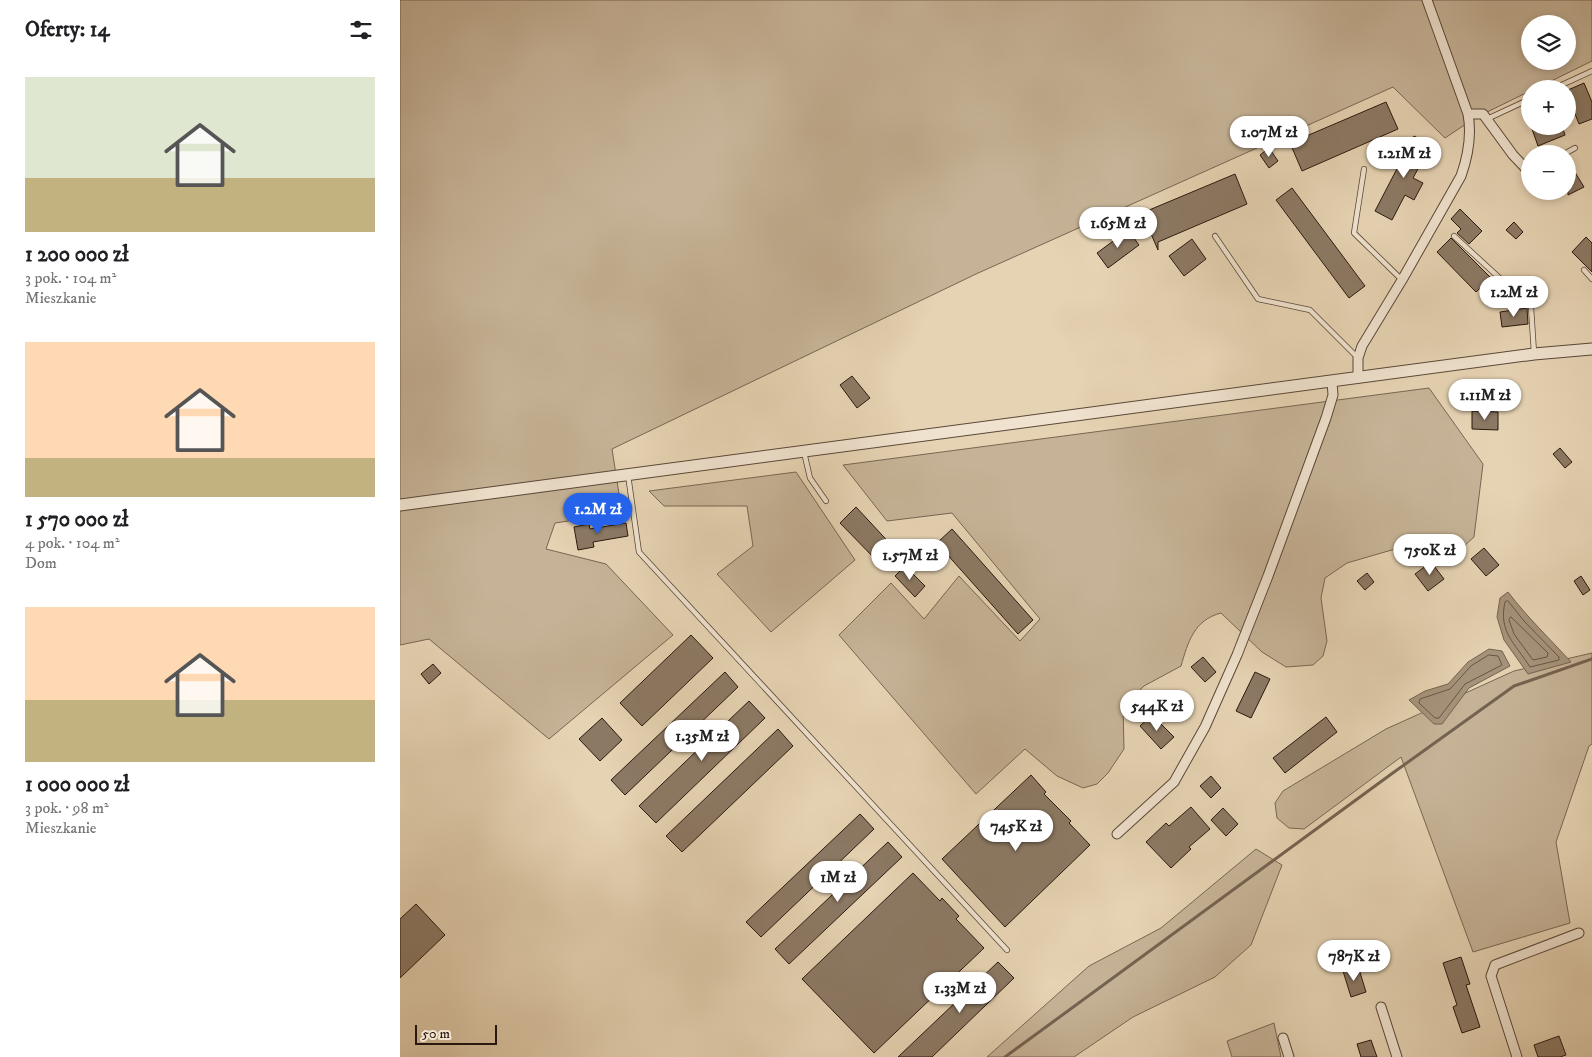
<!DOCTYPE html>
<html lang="pl">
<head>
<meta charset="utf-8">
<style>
	:root { --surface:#fff; --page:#f6f6f6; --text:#202124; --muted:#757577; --accent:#2563eb }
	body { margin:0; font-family:"IM FELL DW Pica",serif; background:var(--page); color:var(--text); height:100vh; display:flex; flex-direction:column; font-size:19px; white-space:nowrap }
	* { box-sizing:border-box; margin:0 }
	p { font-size:16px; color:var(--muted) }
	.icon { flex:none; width:28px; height:28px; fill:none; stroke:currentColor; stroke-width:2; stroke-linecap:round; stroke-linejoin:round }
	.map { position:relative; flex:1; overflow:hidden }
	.side { display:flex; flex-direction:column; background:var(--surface); width:400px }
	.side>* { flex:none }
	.buttons { position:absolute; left:1121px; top:15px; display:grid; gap:10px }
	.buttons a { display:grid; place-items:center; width:55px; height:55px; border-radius:50%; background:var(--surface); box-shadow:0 2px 8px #0003; font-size:25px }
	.scale { position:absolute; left:15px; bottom:12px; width:82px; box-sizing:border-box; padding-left:5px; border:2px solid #2b180f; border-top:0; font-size:14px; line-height:18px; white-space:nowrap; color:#2b180f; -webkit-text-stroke:4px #efe2ce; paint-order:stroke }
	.price { position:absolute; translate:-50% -42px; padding:0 11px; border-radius:18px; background:#fff; color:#222; font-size:16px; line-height:32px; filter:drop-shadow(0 1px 2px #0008) }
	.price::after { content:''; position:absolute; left:50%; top:30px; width:15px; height:11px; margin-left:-8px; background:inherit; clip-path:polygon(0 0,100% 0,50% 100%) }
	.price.active { background:var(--accent); color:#fff }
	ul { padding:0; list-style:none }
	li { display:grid; align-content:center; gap:10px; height:265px; padding:0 25px }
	li span { display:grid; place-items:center; height:155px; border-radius:0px; color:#555 }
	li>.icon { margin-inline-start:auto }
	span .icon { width:90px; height:90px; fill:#fffc; stroke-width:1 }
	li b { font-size:21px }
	h2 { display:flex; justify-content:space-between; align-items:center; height:60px; padding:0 25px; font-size:21px }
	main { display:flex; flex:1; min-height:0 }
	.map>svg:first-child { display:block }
	.green { fill:#c6b397; stroke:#786653; fill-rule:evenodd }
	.water { fill:#a6937b; stroke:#756250 }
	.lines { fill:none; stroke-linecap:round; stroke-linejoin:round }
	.shore { stroke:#685645; stroke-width:1 }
	.stream { stroke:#756250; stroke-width:3 }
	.building { fill:#8c7964; stroke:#2b180f }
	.service-casing { stroke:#5a4738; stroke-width:6 }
	.minor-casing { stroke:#5a4738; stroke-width:11 }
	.tertiary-casing { stroke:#5a4738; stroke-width:13 }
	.service { stroke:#efe2ce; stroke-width:4.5 }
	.minor { stroke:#efe2ce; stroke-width:9 }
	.tertiary { stroke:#efe2ce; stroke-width:11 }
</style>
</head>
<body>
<main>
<section class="side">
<h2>Oferty: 14<svg class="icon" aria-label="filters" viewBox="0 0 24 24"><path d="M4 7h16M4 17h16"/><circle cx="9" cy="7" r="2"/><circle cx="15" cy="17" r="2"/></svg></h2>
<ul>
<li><span style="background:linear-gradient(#dfe7d0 65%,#c2b280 0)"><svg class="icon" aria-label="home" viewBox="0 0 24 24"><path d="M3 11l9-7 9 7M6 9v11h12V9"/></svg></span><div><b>1 200 000 zł</b><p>3 pok. · 104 m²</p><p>Mieszkanie</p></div></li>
<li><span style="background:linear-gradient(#ffd9b3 75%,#c2b280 0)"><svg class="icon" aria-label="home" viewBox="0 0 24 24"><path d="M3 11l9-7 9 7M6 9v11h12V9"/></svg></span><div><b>1 570 000 zł</b><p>4 pok. · 104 m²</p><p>Dom</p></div></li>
<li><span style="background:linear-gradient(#ffd9b3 60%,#c2b280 0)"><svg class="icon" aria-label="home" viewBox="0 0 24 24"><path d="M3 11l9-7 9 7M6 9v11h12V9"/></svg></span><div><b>1 000 000 zł</b><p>3 pok. · 98 m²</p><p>Mieszkanie</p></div></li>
</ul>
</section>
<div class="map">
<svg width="1192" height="1057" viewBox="0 0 1192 1057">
	<rect width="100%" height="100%" fill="#e6d3b3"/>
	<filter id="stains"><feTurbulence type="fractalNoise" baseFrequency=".004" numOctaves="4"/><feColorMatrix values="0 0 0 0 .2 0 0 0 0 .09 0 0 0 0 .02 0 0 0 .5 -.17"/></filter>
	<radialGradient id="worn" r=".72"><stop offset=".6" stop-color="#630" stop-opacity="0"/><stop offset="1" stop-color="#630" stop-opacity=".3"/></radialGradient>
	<path class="green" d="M0 0H1192V61L1135 89H1130V91L1075 118 1045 138 993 87 576 274 212 449 222 513 155 523 146 549 206 564 273 635 149 739 29 639 0 645ZM1130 24H1168V61H1130Z
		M1029 388 1083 464 1074 537 1053 556 1040 562 1015 547H1002L947 563 925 578 921 598 927 641 923 656 913 665 886 667 862 652 821 613C794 620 788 642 781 666L744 686 723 706 724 749 708 773 697 784 683 788 657 776 625 749 576 794 439 635 491 583 524 619 559 576 620 641 640 619 552 513 487 521 443 465Z
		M396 472 455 560 371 632 317 574 353 546 347 506H264L249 491Z
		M1192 653V744L1189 746 1156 842 1170 923 1073 952 1001 757 904 829 889 828 877 818 875 803 883 791 986 729 1114 671Z
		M856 849 882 865 851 945 815 977 733 1017 674 1057H587L689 966 761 928Z
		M874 1023 881 1057H832L827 1041Z"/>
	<path class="water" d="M1108 592C1127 617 1150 639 1171 662L1128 674 1104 640 1097 617 1100 598Z
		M1089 649 1102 651 1110 666 1069 688 1042 724H1034L1009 700 1025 691 1048 684 1068 662Z"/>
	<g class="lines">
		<path class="shore" d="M1108 601 1124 621 1159 657V660L1130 667C1115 643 1098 632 1105 602Z
			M1111 617 1148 653 1147 657 1133 660 1114 634 1109 620Z
			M1089 655 1098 656 1102 665 1065 684 1039 718H1035L1019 703 1020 699 1050 689 1071 666Z"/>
		<path class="stream" d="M605 1057 990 775 1114 686 1192 659"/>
	</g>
	<path class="building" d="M1184 83 1192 102V119L1179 124 1170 101 1168 102V90Z
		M986 102 998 129 902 171 890 143Z
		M1131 126H1162L1165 135 1138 146Z
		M1014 136 1031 145 1013 178 1023 183 1014 200 1005 195 992 220 975 211Z
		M869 148 878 161 869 168 860 155Z
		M1168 161 1184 187 1168 195Z
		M835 174 847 204 758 242V250L742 213Z
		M892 188 965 286 949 298 876 200Z
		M1060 209 1082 231 1069 244 1057 233 1061 229 1051 219Z
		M1114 222 1123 232 1116 239 1106 230Z
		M728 230 739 245 708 268 697 253Z
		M1186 237 1192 243V272L1172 252Z
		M1051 238 1091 278 1076 292 1037 252Z
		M792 239 806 259 784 276 769 256Z
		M1127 308 1128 324 1102 327 1100 312Z
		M452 376 470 398 457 408 440 385Z
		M1072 411 1098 412V430L1072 429Z
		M1160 448 1172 462 1165 468 1153 454Z
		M456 507 495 549 480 564 440 523Z
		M226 523 228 536 193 542 194 547 178 550 174 527 189 524 190 529Z
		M552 529 633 620 618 634 537 543Z
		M1084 548 1099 565 1086 576 1071 559Z
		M1031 562 1044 579 1028 591 1015 574Z
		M505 566 525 586 515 597 495 576Z
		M967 573 974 582 965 590 957 581Z
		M1181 576 1190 590 1183 595 1174 581Z
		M291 635 313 658 242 726 220 703Z
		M803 657 816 672 805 682 791 667Z
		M33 664 41 673 29 684 21 674Z
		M325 672 338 687 225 795 211 780Z
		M855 672 870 679 851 718 836 711Z
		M349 701 365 718 256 823 239 806Z
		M752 715 774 737 761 749 740 726Z
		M926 717 937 732 885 773 873 758Z
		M202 718 222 740 200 761 179 739Z
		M378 729 393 746 282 852 266 836Z
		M631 775 646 792 644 794 671 821 669 823 690 845 605 927 542 859Z
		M811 776 821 788 811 798 800 786Z
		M791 807 810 829 789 847 791 849 771 868 746 842 766 823 769 826Z
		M823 808 838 824 826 836 811 820Z
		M460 814 474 829 361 937 346 922Z
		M488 842 502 857 389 964 375 949Z
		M513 873 540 901 542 898 559 916 556 919 584 948 474 1053 402 979Z
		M16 904 45 935 0 978V919Z
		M1061 957 1070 984 1066 985 1080 1027 1062 1033 1053 1007 1057 1005 1043 963Z
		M598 962 614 978 532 1057H498Z
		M958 966 966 992 951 997 943 971Z
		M1159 1036 1166 1055 1160 1057H1138L1134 1045Z
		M971 1040 977 1057H961L957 1044Z"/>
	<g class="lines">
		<defs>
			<path id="service" d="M1153 89 1192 71
				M1087 119 1130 99
				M1164 154 1175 148
				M964 169 954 233 1001 279
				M815 236 858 299 910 310 958 358
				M1054 236 1131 307 1134 353
				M1184 270 1192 279
				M404 452 410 478 426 501
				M228 475 239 552 607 950"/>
			<path id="minor" d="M1068 114H1083L1113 155 1130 173
				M958 378V358L962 346 1002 280 1061 176C1068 156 1072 136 1068 114L1027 0
				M717 834 774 782 805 727 837 655 868 576 926 418 933 395 932 382
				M981 1007 997 1057
				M883 1038 889 1057
				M1117 1057 1091 976 1095 965 1179 933"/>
			<path id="tertiary" d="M0 505 1134 354 1192 349"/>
		</defs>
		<use href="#service" class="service-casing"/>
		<use href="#minor" class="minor-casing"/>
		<use href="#tertiary" class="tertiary-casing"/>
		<use href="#service" class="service"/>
		<use href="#minor" class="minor"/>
		<use href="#tertiary" class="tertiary"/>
	</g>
	<rect width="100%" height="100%" filter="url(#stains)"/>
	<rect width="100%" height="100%" fill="url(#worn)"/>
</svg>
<div class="buttons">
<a><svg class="icon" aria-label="layers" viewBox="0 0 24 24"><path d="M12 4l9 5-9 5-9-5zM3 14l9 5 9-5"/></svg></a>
<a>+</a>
<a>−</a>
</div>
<div class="scale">50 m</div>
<b class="price" style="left:869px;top:158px">1.07M zł</b>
<b class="price" style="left:1004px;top:179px">1.21M zł</b>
<b class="price" style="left:718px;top:249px">1.65M zł</b>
<b class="price" style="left:1114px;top:318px">1.2M zł</b>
<b class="price" style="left:1085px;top:421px">1.11M zł</b>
<b class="price active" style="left:198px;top:535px">1.2M zł</b>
<b class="price" style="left:1030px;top:576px">750K zł</b>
<b class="price" style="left:510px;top:581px">1.57M zł</b>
<b class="price" style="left:757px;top:732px">544K zł</b>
<b class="price" style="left:302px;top:762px">1.35M zł</b>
<b class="price" style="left:616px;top:852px">745K zł</b>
<b class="price" style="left:438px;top:903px">1M zł</b>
<b class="price" style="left:954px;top:982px">787K zł</b>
<b class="price" style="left:560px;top:1014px">1.33M zł</b>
</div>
</main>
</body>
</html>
